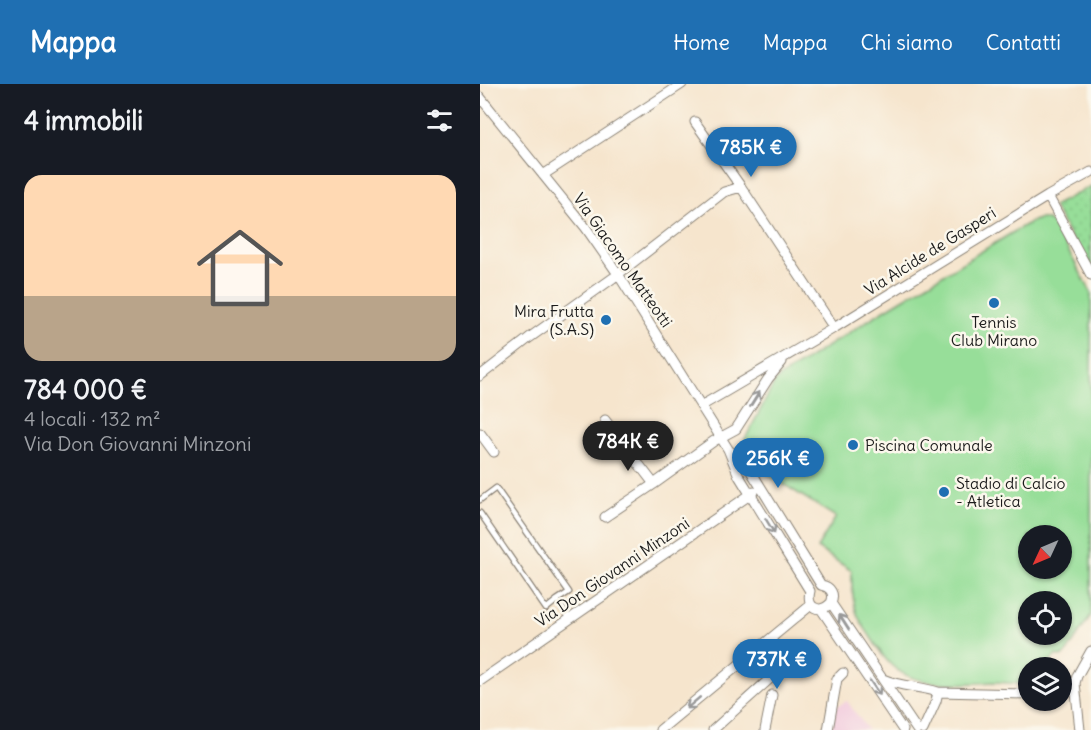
<!DOCTYPE html>
<html lang="it">
<head>
<meta charset="utf-8">
<style>
	:root { --surface:#171b24; --page:#242831; --text:#f1f3f6; --muted:#9ea1a6; --accent:#1f6fb2 }
	body { margin:0; font-family:Delius,sans-serif; background:var(--page); color:var(--text); height:100vh; display:flex; flex-direction:column; font-size:22px; white-space:nowrap }
	* { box-sizing:border-box; margin:0 }
	p { font-size:20px; color:var(--muted) }
	.icon { flex:none; width:33px; height:33px; fill:none; stroke:currentColor; stroke-width:2; stroke-linecap:round; stroke-linejoin:round }
	.map { position:relative; flex:1; overflow:hidden }
	.sheet { display:flex; flex-direction:column; background:var(--surface); width:480px }
	.sheet>* { flex:none }
	.needle { width:39px; rotate:226deg }
	.tools { position:absolute; left:538px; top:441px; display:grid; gap:12px }
	.tools a { display:grid; place-items:center; width:54px; height:54px; border-radius:50%; background:var(--surface); box-shadow:0 2px 4px #0004; font-size:30px }
	.price { position:absolute; translate:-50% -51px; padding:0 14px; border-radius:21px; background:var(--accent); color:#fff; font-size:20px; line-height:39px; filter:drop-shadow(0 2px 3px #0008) }
	.price::after { content:''; position:absolute; left:50%; top:36px; width:18px; height:14px; margin-left:-9px; background:inherit; clip-path:polygon(0 0,100% 0,50% 100%) }
	.price.current { background:#222; color:#fff }
	ul { padding:0; list-style:none }
	li { display:grid; align-content:center; gap:12px; height:318px; padding:0 24px }
	li span { display:grid; place-items:center; height:186px; border-radius:18px; color:#555 }
	li>.icon { margin-inline-start:auto }
	span .icon { width:108px; height:108px; fill:#fffc; stroke-width:1 }
	li b { font-size:26px }
	h2 { display:flex; justify-content:space-between; align-items:center; height:72px; padding:0 24px; font-size:26px }
	header { display:flex; align-items:center; gap:36px; box-sizing:border-box; height:84px; padding:0 30px; background:var(--accent); color:#fff }
	header strong { font-size:28px }
	nav { display:flex; gap:33px; margin-inline-start:auto; font-size:21px }
	main { display:flex; flex:1; min-height:0 }
	.map>svg:first-child { display:block }
	.built { fill:#f3cfdf }
	.grass { fill:url(#grass-dots); stroke:#5a7d5a; stroke-width:1.5 }
	.garden { fill:#97de99; stroke:#5a7d5a; stroke-width:1.5; fill-rule:evenodd }
	.lines { fill:none; stroke-linecap:round; stroke-linejoin:round }
	.lane-casing { stroke:#898074; stroke-width:7 }
	.street-casing { stroke:#898074; stroke-width:11 }
	.lane { stroke:#fff; stroke-width:4.5 }
	.street { stroke:#fff; stroke-width:9 }
	.oneway { stroke:#999 }
	.poi-dot { fill:#1f6fb2; stroke:#fbf7ec; stroke-width:2 }
	.labels { text-anchor:middle; dominant-baseline:central; stroke-width:5; stroke-linejoin:round; paint-order:stroke }
	.street-label { font-size:16px; fill:#1c1c1c; stroke:#fbf7ec }
	.poi-label { font-size:16px; fill:#1c1c1c; stroke:#fbf7ec; text-anchor:start }
</style>
</head>
<body>
<header>
<strong>Mappa</strong>
<nav><a>Home</a><a>Mappa</a><a>Chi siamo</a><a>Contatti</a></nav>
</header>
<main>
<section class="sheet">
<h2>4 immobili<svg class="icon" aria-label="filters" viewBox="0 0 24 24"><path d="M4 7h16M4 17h16"/><circle cx="9" cy="7" r="2"/><circle cx="15" cy="17" r="2"/></svg></h2>
<ul>
<li><span style="background:linear-gradient(#ffd9b3 65%,#b9a48a 0)"><svg class="icon" aria-label="home" viewBox="0 0 24 24"><path d="M3 11l9-7 9 7M6 9v11h12V9"/></svg></span><div><b>784 000 €</b><p>4 locali · 132 m²</p><p>Via Don Giovanni Minzoni</p></div></li>
</ul>
</section>
<div class="map">
<svg width="611" height="646" viewBox="0 0 611 646">
	<defs>
		<pattern id="grass-dots" width="8" height="8" patternUnits="userSpaceOnUse" patternTransform="scale(1.5)"><rect width="8" height="8" fill="#97de99"/><path d="M2 2h.1M6 6h.1" fill="none" stroke="#82be83" stroke-width="1.8" stroke-linecap="round"/></pattern>
	</defs>
	<rect width="100%" height="100%" fill="#fbf7ec"/>
	<filter id="ink" filterUnits="userSpaceOnUse"><feTurbulence type="fractalNoise" baseFrequency=".0167" numOctaves="2"/><feDisplacementMap in="SourceGraphic" scale="12" xChannelSelector="R" yChannelSelector="G"/><feConvolveMatrix kernelMatrix="1 2 1 2 8 2 1 2 1" color-interpolation-filters="sRGB"/></filter>
	<filter id="wash" filterUnits="userSpaceOnUse"><feTurbulence type="fractalNoise" baseFrequency=".008" numOctaves="4" result="noise"/><feDisplacementMap in="SourceGraphic" scale="24" xChannelSelector="R" yChannelSelector="G"/><feGaussianBlur stdDeviation="1.35" result="paint"/><feColorMatrix in="noise" values="0 0 0 0 0 0 0 0 0 0 0 0 0 0 0 0 0 1.4 0 .05"/><feComposite in="paint" operator="in"/></filter>
	<g filter="url(#wash)">
		<rect width="100%" height="100%" fill="#f6e5cd"/>
		<path class="built" d="M367 617 388 646H351L355 623Z"/>
		<path class="grass" d="M611 102V189L573 122Z"/>
		<path class="garden" d="M558 135H565L573 139 611 208V531L587 568 581 573 576 571 565 583 549 584V597C537 602 526 598 513 598 485 600 442 603 419 587 406 579 398 564 390 552 386 546 381 539 378 532 373 521 371 499 372 487L337 464 356 433 276 383 265 366V355L295 298 301 292 398 230 545 141ZM549 452H582V484H549ZM549 518H582V550H549Z"/>
	</g>
	<g filter="url(#ink)">
		<g class="lines">
			<defs>
				<path id="lane" d="M0 416 16 404 89 508 77 516
					M0 429 66 525 77 516 90 535"/>
				<path id="street" d="M0 13 106 144 138 190 248 365 259 392 330 507C326 523 339 531 351 519
					M215 38 261 103
					M63 91 202 0
					M568 112 611 191
					M0 292 49 254 133 194 244 108 261 103 354 244
					M221 322 354 244 568 112 611 88
					M0 349 14 368
					M250 367 269 384 341 501C351 503 355 510 351 519L437 646
					M174 400 234 357 256 345 288 295 302 278
					M125 433 174 400 125 336
					M341 525 423 646
					M403 595C420 603 440 602 458 608L549 610
					M0 597 274 408
					M582 608 595 606
					M180 646 331 521
					M233 646 304 582 305 573 290 555
					M285 646 292 611
					M348 646 357 595 363 589
					M443 646 456 617 458 608
					M600 646 595 599 597 592 611 567"/>
			</defs>
			<use href="#lane" class="lane-casing"/>
			<use href="#street" class="street-casing"/>
			<use href="#lane" class="lane"/>
			<use href="#street" class="street"/>
		</g>
		<defs><path id="oneway-shaft" d="M-6 0H5M1.5-3L5.5 0L1.5 3" fill="none" stroke-width="1.6" stroke-linecap="round" stroke-linejoin="round" transform="scale(1.5)"/></defs>
		<g class="oneway">
			<use href="#oneway-shaft" transform="translate(275 315) rotate(-58)"/>
			<use href="#oneway-shaft" transform="translate(290 442) rotate(59)"/>
			<use href="#oneway-shaft" transform="translate(364 538) rotate(-123)"/>
			<use href="#oneway-shaft" transform="translate(395 604) rotate(56)"/>
			<use href="#oneway-shaft" transform="translate(213 619) rotate(140)"/>
		</g>
	</g>
	<g class="poi-dot">
		<circle cx="514" cy="219" r="6"/>
		<circle cx="126" cy="236" r="6"/>
		<circle cx="373" cy="361" r="6"/>
		<circle cx="464" cy="408" r="6"/>
	</g>
	<g class="labels">
		<g class="street-label">
			<text transform="translate(450 167) rotate(-32)">Via Alcide de Gasperi</text>
			<text transform="translate(143 176) rotate(55)">Via Giacomo Matteotti</text>
			<text transform="translate(132 488) rotate(-34)">Via Don Giovanni Minzoni</text>
		</g>
		<g class="poi-label">
			<text x="114" y="227" text-anchor="end">Mira Frutta<tspan x="114" dy="18">(S.A.S)</tspan></text>
			<text x="514" y="238" text-anchor="middle">Tennis<tspan x="514" dy="18">Club Mirano</tspan></text>
			<text x="385" y="361">Piscina Comunale</text>
			<text x="476" y="399">Stadio di Calcio<tspan x="476" dy="18">- Atletica</tspan></text>
		</g>
	</g>
</svg>
<div class="tools">
<a><svg class="needle" viewBox="-14 -14 28 28"><path d="M0-13l5 13h-10z" fill="#e53935"/><path d="M0 13l5-13h-10z" fill="#9ea1a6"/></svg></a>
<a><svg class="icon" aria-label="locate" viewBox="0 0 24 24"><circle cx="12" cy="12" r="6"/><path d="M12 2v4M12 18v4M2 12h4M18 12h4"/></svg></a>
<a><svg class="icon" aria-label="layers" viewBox="0 0 24 24"><path d="M12 4l9 5-9 5-9-5zM3 14l9 5 9-5"/></svg></a>
</div>
<b class="price" style="left:271px;top:94px">785K €</b>
<b class="price current" style="left:148px;top:388px">784K €</b>
<b class="price" style="left:298px;top:405px">256K €</b>
<b class="price" style="left:297px;top:606px">737K €</b>
</div>
</main>
</body>
</html>
